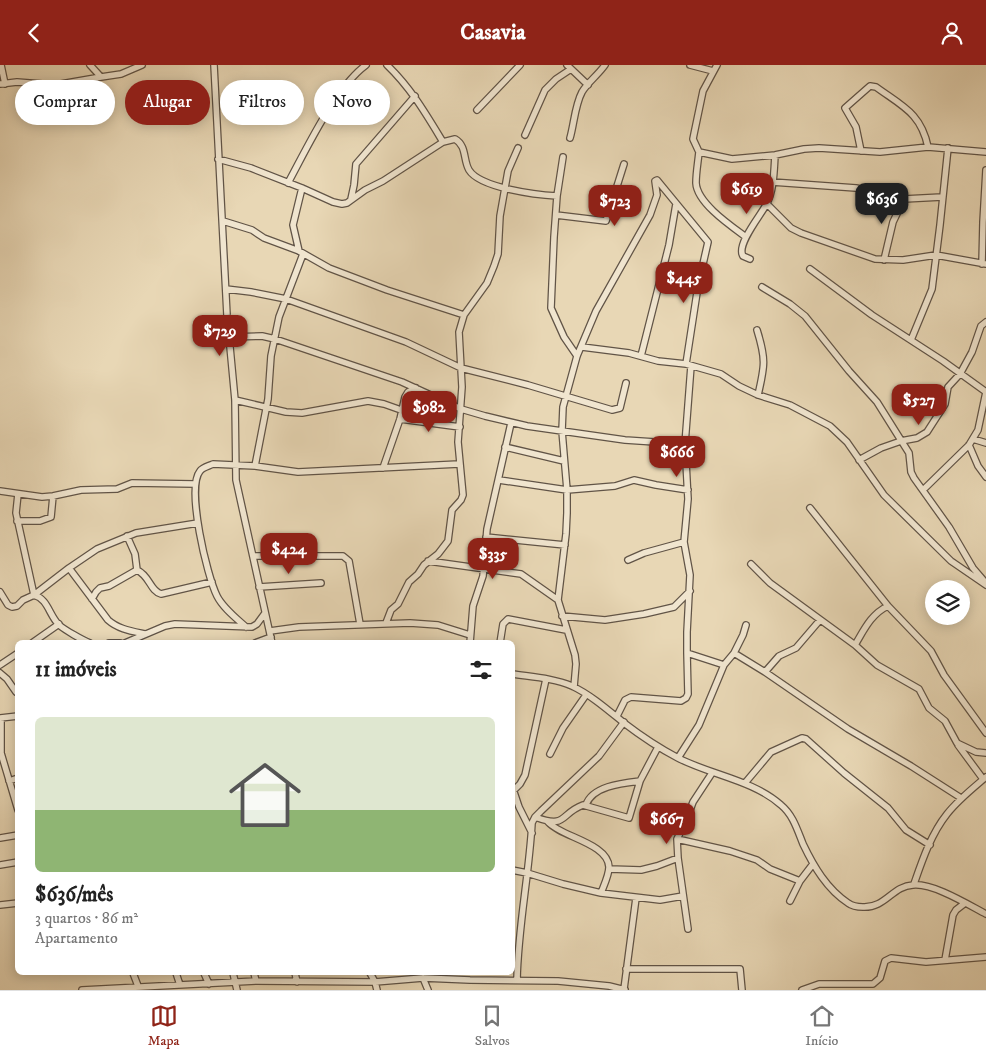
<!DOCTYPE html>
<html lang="pt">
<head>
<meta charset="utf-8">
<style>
	:root { --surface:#fff; --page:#f6f6f6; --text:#222; --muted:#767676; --line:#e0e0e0; --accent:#8f2418 }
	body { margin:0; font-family:"IM FELL DW Pica",serif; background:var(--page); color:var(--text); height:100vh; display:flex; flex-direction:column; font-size:19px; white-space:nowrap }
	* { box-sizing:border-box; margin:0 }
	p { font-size:16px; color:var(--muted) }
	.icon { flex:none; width:28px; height:28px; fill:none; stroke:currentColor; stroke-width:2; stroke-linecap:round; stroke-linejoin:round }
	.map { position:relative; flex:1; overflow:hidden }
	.details { position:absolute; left:15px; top:575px; width:500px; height:335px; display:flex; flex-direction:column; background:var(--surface); border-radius:8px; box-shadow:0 2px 12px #0003 }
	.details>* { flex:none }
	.banner { position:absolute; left:15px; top:15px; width:500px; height:45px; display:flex; gap:10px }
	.buttons { position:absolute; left:925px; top:515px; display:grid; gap:10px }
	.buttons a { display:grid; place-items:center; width:45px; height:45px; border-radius:50%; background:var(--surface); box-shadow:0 2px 12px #0003; font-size:25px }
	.price { position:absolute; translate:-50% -42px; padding:0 11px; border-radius:10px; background:var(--accent); color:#fff; font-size:16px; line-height:32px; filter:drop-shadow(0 1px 2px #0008) }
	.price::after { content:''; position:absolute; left:50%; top:30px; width:15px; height:11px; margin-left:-8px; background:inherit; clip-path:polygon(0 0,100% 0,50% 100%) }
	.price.on { background:#222; color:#fff }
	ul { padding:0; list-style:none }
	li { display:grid; align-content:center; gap:10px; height:265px; padding:0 20px }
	li span { display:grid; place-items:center; height:155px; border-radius:8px; color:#555 }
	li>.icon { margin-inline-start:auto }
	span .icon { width:90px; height:90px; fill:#fffc; stroke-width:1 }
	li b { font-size:21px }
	h2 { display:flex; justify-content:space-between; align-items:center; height:60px; padding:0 20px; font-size:21px }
	.tag { padding:0 18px; border-radius:22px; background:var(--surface); box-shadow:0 2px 12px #0003; font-size:18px; line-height:45px }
	.tag.on { background:var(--accent); color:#fff }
	header { display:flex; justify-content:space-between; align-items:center; height:65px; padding:0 20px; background:var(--accent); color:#fff; font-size:22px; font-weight:700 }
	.menu { display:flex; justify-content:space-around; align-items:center; height:70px; border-top:1px solid var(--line); background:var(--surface); font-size:14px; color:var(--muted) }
	.menu a { display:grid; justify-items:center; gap:2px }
	.menu .on { color:var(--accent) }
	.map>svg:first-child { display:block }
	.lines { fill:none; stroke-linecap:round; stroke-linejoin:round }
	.minor-casing { stroke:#615447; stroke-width:8 }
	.minor { stroke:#f0e5cf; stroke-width:5.5 }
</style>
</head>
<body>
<header><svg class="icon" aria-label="back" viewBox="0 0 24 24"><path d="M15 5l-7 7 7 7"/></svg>Casavia<svg class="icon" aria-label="person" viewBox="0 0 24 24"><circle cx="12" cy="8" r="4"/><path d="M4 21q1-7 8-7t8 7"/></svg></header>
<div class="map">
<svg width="986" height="925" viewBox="0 0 986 925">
	<rect width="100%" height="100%" fill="#e8d7b5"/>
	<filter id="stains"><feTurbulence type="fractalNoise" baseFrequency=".004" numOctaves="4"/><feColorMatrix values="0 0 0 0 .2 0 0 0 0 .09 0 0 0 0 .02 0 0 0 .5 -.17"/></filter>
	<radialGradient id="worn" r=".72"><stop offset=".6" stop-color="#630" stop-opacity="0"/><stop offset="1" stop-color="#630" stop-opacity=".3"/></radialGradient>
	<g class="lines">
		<defs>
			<path id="minor" d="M1 0 5 19
				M90 0 101 12 121 9 142 0
				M214 0 227 250 235 335 236 415 272 578
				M387 0C411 23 426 49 443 77
				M567 0 588 20
				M690 0 713 6
				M717 0 703 26 694 69 693 74 699 87 732 94 775 90 804 84 819 83 880 87 928 82 986 87
				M0 19 17 17 55 20 101 12
				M477 45 520 0
				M525 70 545 25 556 14 571 4
				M570 73C574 59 575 40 582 27 588 17 598 10 605 0
				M861 86 856 62 845 43 870 21 876 22C902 41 921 48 928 82
				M699 87C698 97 696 108 696 118 697 138 731 161 746 172
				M563 92 557 131 554 172 551 243 564 272 577 291
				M218 94 251 103 302 123 333 137 342 139 347 138 365 125 383 116 443 77 455 74C467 81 463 95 469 105 480 123 537 130 557 131
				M772 117 856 123 904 134 942 132
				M288 118C307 83 335 23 366 0
				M351 134 354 120 356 99 415 31
				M767 139 791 163 801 168 875 194 903 195 936 190 986 199
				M556 150 606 156 624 99
				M223 156 252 165 264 173 299 186 329 203 387 225 464 250
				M299 186 293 160 302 123
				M750 194 743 191C736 180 760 151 766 140 774 126 774 106 775 90
				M884 195 893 157 904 134
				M982 199 983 157 986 105
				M810 204 872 250 943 296 986 327
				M762 222 790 239 805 251 849 306 877 337 909 388 911 407 914 413 949 462 973 503 985 517
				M226 224 251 227 286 234 406 277 461 303 528 320 612 345 620 343 626 318
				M757 265C766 294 765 300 758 330
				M229 272 262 271 275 274 402 317 461 344 485 351 527 361 625 375 685 379
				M911 275 932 224 940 160 948 83
				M582 282 629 288 658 296 686 299 721 309 739 321 758 330 790 340 830 361 847 377 884 430 951 496 986 520
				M641 291 669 180 676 139
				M691 301 685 379 688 434 684 477 690 510 687 567V588L724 600
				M235 335 286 347 302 348 368 336 384 339 401 345
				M400 354 460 362
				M973 374 986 378
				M969 380 978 401 986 412
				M505 382 564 396
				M859 395 881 383 901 376 917 373 927 367 945 339 948 322 960 309 972 287 981 261 986 257
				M255 401 298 407 459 399
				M383 403 400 354 405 332 408 327 416 323
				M499 415 567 425 615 421 634 415 656 420 688 425
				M923 425 969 380 978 365 986 327
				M0 426 42 432 53 431 81 425 117 424 132 418 195 419
				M18 429 16 448 34 530
				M810 443 888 541 931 586 944 610 986 668
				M17 456H40L51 452 53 431
				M127 471 135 489 137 505
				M486 472 565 480
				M253 491H343L349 496 360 559
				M628 495 644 488 684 477
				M428 496 521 509 558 535
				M751 499 770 518 855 580 877 600 919 624 929 643 945 656 957 678 976 687 986 688
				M69 503 108 555C118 564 131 566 145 569
				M259 522 321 518
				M0 527 8 540 12 542 17 541 23 535 34 530 69 503 97 484 136 468 198 458
				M34 530C48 534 49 550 59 560 65 565 82 575 90 578
				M92 534 96 527 100 523 109 521 137 505C150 511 150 526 161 529L212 517
				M562 551 605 555 644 549 674 542 690 526
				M386 558 391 545 398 539 409 517 418 509 424 500 438 489 448 476 452 445 461 435 463 430 458 377 462 322 459 267 464 250 487 218 494 201 498 189 500 151 508 106 518 83
				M246 562C236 553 223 543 217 531 207 511 186 423 200 406 203 402 209 401 213 399L255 401 268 334 271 291 279 252 303 189
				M270 566 299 562 410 558 438 560 470 570
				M32 578 59 559
				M109 578H120
				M125 578 165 561 175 559 252 562 257 559 265 548
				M255 578 271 572
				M470 578 473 541 483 511 487 464 511 358
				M500 578 503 559 508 554 566 565
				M855 580C864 565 871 549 888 541
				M734 588 743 570 746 560
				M0 600 18 588
				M765 607 848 664 911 701 961 733
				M0 608 7 614 16 627
				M512 609C532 612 553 613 572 621 591 630 608 645 624 658 641 671 659 683 678 693 711 710 753 715 781 740 793 750 797 764 803 779 814 802 827 824 848 838 852 841 858 842 863 842 886 843 892 821 913 820 933 818 967 839 986 849
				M574 622 576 599 575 590 558 535 566 469 567 448V425L562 366 563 342 577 291 596 246 650 150 657 130 655 116 657 115 708 177 698 221 686 299
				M617 651 625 635 631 632 681 636 686 633 688 629 687 588
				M0 653 18 651
				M1 653V688L18 745
				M958 680 983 714
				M550 689 563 663 586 630
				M678 693 699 660 724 600 734 588 765 607 779 591 796 583 820 555
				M9 716 18 713
				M745 718 771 687 802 673 806 674 844 708 888 743 906 765 930 780
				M513 724 519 742 532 768
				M514 725 520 719 525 710 546 614
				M586 740C592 721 623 718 640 716
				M535 752C568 764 559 749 583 740L629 753 640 716 658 682
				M548 757C561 772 608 778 609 802 609 810 604 820 601 828
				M0 773 18 770
				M677 774 730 786 757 795 770 804 800 816
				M0 800 18 797
				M609 804 641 805 657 801 678 793
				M512 805 527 808 563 819 601 828 660 835 683 831
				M914 819C922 796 931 769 947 749 958 735 972 724 986 712
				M790 836 800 816 813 799
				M0 840 18 838
				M688 864 678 793 677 774 686 756 693 737 712 708
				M945 895 953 850 956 845 965 838
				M626 904H740L742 925
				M133 908 138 921
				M176 908 180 920
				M204 908 209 919
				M233 908 237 925
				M254 908 256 916
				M295 908 297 917
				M370 908 375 917 377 925
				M423 913 428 925
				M517 915C518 862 529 811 532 758L535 752 541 746 599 691 624 657
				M624 924 636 833
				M82 925 256 916 375 917 423 913 470 915 558 916 609 921 625 925
				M802 925 819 919H873L880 913 885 896 891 893 926 897 986 892"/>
		</defs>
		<use href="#minor" class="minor-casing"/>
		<use href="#minor" class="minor"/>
	</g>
	<rect width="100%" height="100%" filter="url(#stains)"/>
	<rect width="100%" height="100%" fill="url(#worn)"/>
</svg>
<div class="buttons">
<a><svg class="icon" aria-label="layers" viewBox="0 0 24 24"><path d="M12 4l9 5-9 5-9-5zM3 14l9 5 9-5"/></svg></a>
</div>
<b class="price" style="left:747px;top:150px">$619</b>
<b class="price on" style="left:882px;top:160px">$636</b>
<b class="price" style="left:615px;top:162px">$723</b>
<b class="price" style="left:684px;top:239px">$445</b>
<b class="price" style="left:220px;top:292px">$729</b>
<b class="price" style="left:919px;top:361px">$527</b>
<b class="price" style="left:429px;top:368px">$982</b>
<b class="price" style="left:677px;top:413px">$666</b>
<b class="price" style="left:289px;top:510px">$424</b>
<b class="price" style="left:493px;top:515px">$335</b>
<b class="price" style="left:667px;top:780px">$667</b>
<div class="banner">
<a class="tag">Comprar</a>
<a class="tag on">Alugar</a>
<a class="tag">Filtros</a>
<a class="tag">Novo</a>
</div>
<section class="details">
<h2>11 imóveis<svg class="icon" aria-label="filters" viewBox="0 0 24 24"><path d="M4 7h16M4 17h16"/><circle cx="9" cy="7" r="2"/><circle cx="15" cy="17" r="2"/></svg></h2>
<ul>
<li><span style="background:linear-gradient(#dfe7d0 60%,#8fb573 0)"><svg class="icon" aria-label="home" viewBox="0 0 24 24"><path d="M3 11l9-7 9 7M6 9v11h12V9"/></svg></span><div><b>$636/mês</b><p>3 quartos · 86 m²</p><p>Apartamento</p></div></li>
</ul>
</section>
</div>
<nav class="menu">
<a class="on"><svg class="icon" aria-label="map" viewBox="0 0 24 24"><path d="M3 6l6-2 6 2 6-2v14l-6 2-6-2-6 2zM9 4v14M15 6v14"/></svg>Mapa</a>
<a><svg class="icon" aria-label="saved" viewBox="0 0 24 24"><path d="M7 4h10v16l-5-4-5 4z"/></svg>Salvos</a>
<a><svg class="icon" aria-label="home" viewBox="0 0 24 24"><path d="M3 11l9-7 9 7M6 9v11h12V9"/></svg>Início</a>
</nav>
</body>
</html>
